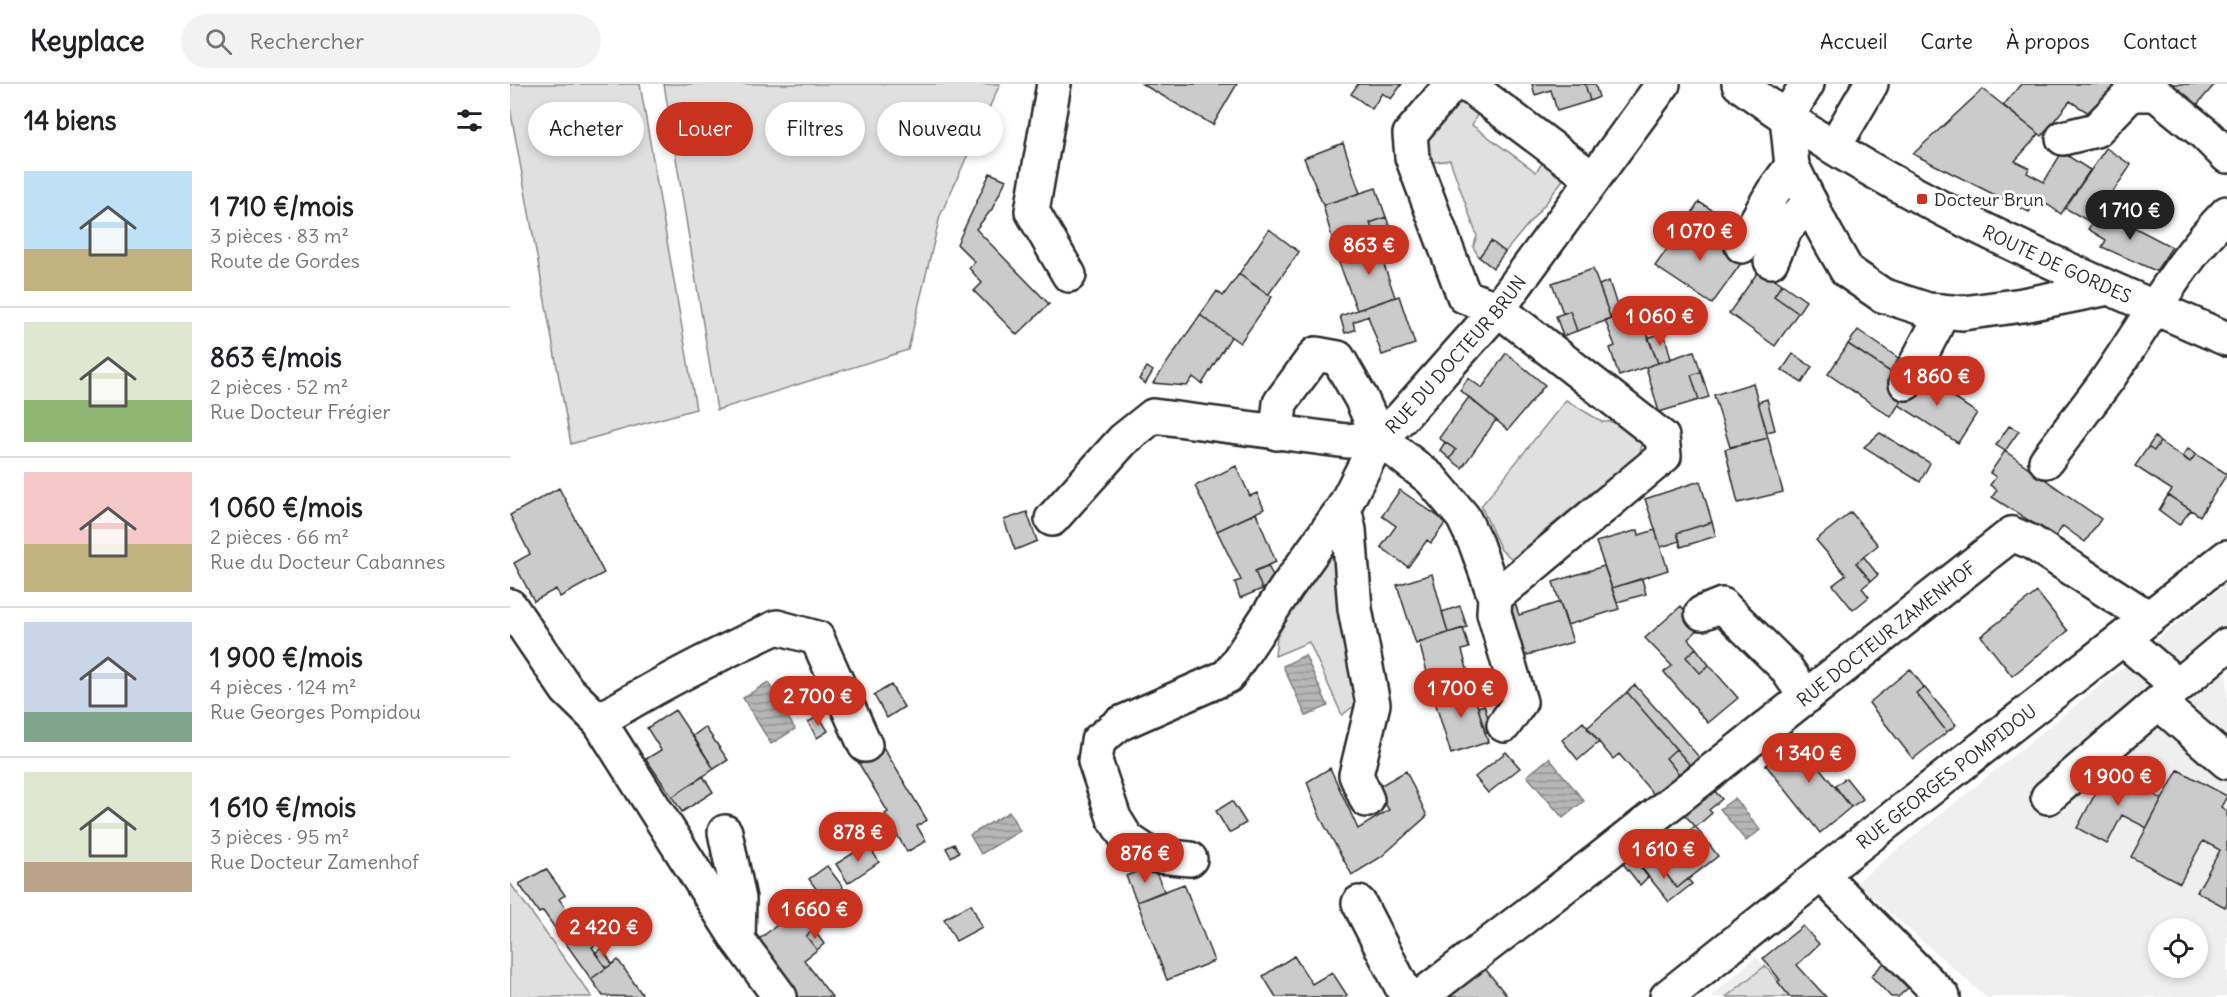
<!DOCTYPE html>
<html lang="fr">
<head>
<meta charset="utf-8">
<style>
	:root { --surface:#fff; --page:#f2f2f2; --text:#202124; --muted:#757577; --line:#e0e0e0; --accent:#c8321e }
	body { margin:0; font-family:Delius,sans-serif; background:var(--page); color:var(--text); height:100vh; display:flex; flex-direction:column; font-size:22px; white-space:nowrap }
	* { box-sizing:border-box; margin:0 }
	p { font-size:20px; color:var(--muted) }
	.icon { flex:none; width:33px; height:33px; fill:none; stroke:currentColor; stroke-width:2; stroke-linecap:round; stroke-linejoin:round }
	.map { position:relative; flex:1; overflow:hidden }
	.sheet { display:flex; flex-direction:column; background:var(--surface); width:510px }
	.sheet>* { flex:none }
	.banner { position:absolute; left:18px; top:18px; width:570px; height:54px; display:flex; gap:12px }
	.buttons { position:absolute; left:1638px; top:834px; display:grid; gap:12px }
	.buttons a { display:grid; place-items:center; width:60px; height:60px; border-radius:50%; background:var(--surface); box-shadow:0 3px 9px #0003; font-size:30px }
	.price { position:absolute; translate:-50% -51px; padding:0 14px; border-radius:21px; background:var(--accent); color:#fff; font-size:20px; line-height:39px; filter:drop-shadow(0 2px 3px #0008) }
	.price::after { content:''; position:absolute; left:50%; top:36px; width:18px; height:14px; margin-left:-9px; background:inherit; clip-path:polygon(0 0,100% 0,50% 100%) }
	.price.on { background:#222; color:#fff }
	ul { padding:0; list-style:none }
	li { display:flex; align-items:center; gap:18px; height:150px; padding:0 24px }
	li+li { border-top:2px solid var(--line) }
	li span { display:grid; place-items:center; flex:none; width:168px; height:120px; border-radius:0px; color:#555 }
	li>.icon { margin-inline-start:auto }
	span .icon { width:72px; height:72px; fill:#fffc; stroke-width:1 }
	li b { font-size:26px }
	h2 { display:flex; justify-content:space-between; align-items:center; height:72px; padding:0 24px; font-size:26px }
	.chip { padding:0 21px; border-radius:27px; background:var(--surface); box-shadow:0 3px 9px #0003; font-size:21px; line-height:54px }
	.chip.on { background:var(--accent); color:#fff }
	header { display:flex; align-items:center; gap:36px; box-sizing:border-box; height:84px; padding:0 30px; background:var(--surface); border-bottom:2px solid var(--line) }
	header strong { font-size:28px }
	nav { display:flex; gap:33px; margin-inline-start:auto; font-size:21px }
	.search { width:420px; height:54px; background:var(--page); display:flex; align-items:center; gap:15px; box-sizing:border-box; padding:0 21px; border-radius:33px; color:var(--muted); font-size:22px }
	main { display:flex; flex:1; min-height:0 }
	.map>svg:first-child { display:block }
	.built { fill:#efefef; fill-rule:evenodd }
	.green { fill:#e0e0e0; stroke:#868686; stroke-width:1.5 }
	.water { fill:url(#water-rules); stroke:#7e7e7e; stroke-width:1.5 }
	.building { fill:#cbcbcb; stroke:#2b2b2b; stroke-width:1.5 }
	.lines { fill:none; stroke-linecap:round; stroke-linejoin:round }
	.minor-casing { stroke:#2b2b2b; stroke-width:38 }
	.minor { stroke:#fff; stroke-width:33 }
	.poi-dot { fill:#c8321e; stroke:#fff; stroke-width:2 }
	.labels { text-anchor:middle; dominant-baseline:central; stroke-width:6; stroke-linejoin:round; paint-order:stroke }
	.poi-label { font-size:18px; fill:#2b2b2b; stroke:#fff; text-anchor:start }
	.street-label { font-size:18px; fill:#2b2b2b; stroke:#fff }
</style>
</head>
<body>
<header>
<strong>Keyplace</strong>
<div class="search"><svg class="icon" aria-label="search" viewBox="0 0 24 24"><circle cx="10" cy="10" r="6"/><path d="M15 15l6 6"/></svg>Rechercher</div>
<nav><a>Accueil</a><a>Carte</a><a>À propos</a><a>Contact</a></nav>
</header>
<main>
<section class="sheet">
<h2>14 biens<svg class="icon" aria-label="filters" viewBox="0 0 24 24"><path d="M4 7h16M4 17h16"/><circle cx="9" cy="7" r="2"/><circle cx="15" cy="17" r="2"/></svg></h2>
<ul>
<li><span style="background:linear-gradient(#bfe0f5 65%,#c2b280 0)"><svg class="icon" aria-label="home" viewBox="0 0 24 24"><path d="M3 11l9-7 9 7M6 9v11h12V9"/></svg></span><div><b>1 710 €/mois</b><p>3 pièces · 83 m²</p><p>Route de Gordes</p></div></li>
<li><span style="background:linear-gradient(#dfe7d0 65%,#8fb573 0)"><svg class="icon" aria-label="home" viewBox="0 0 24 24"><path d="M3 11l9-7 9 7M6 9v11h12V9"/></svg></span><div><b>863 €/mois</b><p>2 pièces · 52 m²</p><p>Rue Docteur Frégier</p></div></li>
<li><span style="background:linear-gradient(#f6c9c9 60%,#c2b280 0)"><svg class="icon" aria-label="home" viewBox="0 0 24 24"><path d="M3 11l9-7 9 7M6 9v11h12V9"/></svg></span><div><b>1 060 €/mois</b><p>2 pièces · 66 m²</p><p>Rue du Docteur Cabannes</p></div></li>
<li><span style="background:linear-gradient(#c9d6e8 75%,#7fa58c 0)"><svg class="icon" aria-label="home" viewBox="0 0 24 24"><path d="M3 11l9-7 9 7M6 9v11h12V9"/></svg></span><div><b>1 900 €/mois</b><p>4 pièces · 124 m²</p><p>Rue Georges Pompidou</p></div></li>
<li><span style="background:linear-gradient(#dfe7d0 75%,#b9a48a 0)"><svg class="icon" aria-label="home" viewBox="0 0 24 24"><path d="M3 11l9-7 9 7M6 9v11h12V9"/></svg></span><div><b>1 610 €/mois</b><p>3 pièces · 95 m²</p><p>Rue Docteur Zamenhof</p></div></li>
</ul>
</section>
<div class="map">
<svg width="1717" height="913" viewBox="0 0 1717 913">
	<defs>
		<pattern id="water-rules" width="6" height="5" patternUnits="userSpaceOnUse" patternTransform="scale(1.5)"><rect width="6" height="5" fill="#b6b6b6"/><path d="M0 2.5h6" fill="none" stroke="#949494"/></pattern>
	</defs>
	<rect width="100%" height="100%" fill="#fff"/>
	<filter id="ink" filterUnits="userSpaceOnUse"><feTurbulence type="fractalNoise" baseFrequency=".0167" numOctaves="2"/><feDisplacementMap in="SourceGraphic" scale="12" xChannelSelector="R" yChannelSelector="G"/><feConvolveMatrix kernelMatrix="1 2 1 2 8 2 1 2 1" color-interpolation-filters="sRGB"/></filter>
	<g filter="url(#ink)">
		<path class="built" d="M1717 499V913H1476L1346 799ZM1648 844H1688V884H1648Z
			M1246 873 1284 913H1200Z"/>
		<path class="green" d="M0 0H130L186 325 61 360 0 24Z
			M154 0H490L430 132 398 266 207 326Z
			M948 14 969 27 962 41 1026 88 1035 75 1051 81 1054 94 1039 115 995 168 981 158 969 173 963 163 967 152 940 76C929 78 924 80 915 72L912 54Z
			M1056 316 1092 338 1124 337 1135 353 1129 370 1031 450C1026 465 1017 472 1001 474L991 466 971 422Z
			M828 459 848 619 832 631 799 558 765 572 767 553 786 519Z
			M0 799 82 913H0Z
			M1255 882 1282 913H1216Z"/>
		<path class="water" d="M795 571 818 622 796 632 773 582Z
			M258 598 285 645 261 660 233 614Z
			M1039 674 1074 717 1053 734 1017 692Z
			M1225 714 1250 746 1236 757 1210 725Z
			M499 728 510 747 471 770 460 751Z"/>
		<path class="building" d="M632 0H727L703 41Z
			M848 0H892L881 15 872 9 862 25 841 10Z
			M1022 0H1075L1080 17 1047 27 1041 6 1025 11Z
			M1075 0H1085L1089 13 1080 17Z
			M1511 0H1610L1585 33 1560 17 1532 52 1493 22Z
			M1659 0H1705L1686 22Z
			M1473 5 1529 50 1505 77 1519 84 1517 89 1534 98 1552 68 1580 86 1551 130 1528 114 1519 128 1403 70Z
			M833 59 850 109 813 121 794 74Z
			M1596 64 1621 81 1582 139 1555 124Z
			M480 89 496 96 482 125 466 145 539 220 507 251 464 207 472 199 459 184 465 178 447 160Z
			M866 104 876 133 860 139 868 162 828 176 813 121Z
			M1189 118 1230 143 1223 154 1205 142 1196 155 1175 140Z
			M1591 126 1662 163 1646 187 1592 163 1596 156 1578 145Z
			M876 133 885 156 868 162 860 139Z
			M1175 140 1196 155 1205 142 1223 154 1214 166 1232 178 1202 220 1145 182Z
			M759 145 789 168 758 211 729 190Z
			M885 156 888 166 871 172 885 213 847 226 828 176Z
			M981 157 995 168 983 184 969 173Z
			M1083 185 1101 235 1067 247 1060 227 1053 229 1042 199Z
			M1250 185 1272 200 1264 212 1288 229 1265 262 1219 229Z
			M729 190 762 213 730 259 690 231 707 207 713 212Z
			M1099 197 1110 231 1101 235 1089 201Z
			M1272 200 1296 217 1288 229 1264 212Z
			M889 212 905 260 872 271 858 232 843 238 845 246 835 249 830 232Z
			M1128 224 1148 279 1109 292 1100 264 1105 262 1095 236Z
			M1060 227 1067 247 1053 252 1046 232Z
			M690 231 721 253 692 300 683 293 677 302 643 299Z
			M1348 246 1394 278 1385 291 1338 260Z
			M1154 248 1161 275 1148 279 1138 254Z
			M1338 260 1385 291 1396 309 1381 333 1318 290Z
			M1184 267 1191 288 1181 291 1189 316 1149 328 1136 283Z
			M996 269 1035 301 998 346 950 306 958 294 972 304Z
			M1283 270 1302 283 1292 299 1272 286Z
			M637 283 643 287 635 300 629 295Z
			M1413 283 1430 294 1426 302 1467 329 1448 359 1389 321Z
			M1191 288 1199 313 1189 316 1181 291Z
			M1430 294 1450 306 1443 313 1426 302Z
			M1243 299 1258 354 1220 363 1204 311Z
			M959 313 986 336 952 384 940 375 946 366 929 354Z
			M1257 315 1265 346 1257 348 1248 318Z
			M1499 342 1509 347 1495 367 1486 361Z
			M1370 349 1420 379 1410 398 1354 363Z
			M1645 353 1650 358 1644 367 1638 363Z
			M1258 354 1273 408 1228 419 1215 365Z
			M935 358 946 366 940 375 930 366Z
			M1650 358 1680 378 1686 370 1717 390 1690 432 1658 411 1662 406 1625 382 1638 363 1644 367Z
			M1678 365 1686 370 1680 378 1673 372Z
			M1495 367 1591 435 1575 458 1553 442 1545 453 1482 413 1487 406 1480 401 1486 393 1480 389Z
			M726 382 740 412 747 409 754 425 707 447 685 402Z
			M1190 397 1202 438 1167 449 1170 457 1151 463 1135 415Z
			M49 404 94 489 50 513 46 505 24 517 4 479 20 470 0 431Z
			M890 406 936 438 921 459 917 456 898 483 871 463 886 442 872 432Z
			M1658 411 1681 426 1669 441 1649 426Z
			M517 428 527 457 505 466 494 436Z
			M1341 428 1368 461 1346 479 1361 497 1352 504 1359 513 1343 526 1323 501 1336 491 1306 456Z
			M746 429 766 478 745 487 752 505 730 514 725 498 731 496 707 447Z
			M1202 438 1206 452 1171 463 1167 449Z
			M1128 446 1129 451 1145 446 1158 486 1102 504 1086 458Z
			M1354 473 1368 491 1361 497 1346 479Z
			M758 482 767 499 752 505 745 487Z
			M1094 482 1109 525 1057 541 1043 498Z
			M922 490 938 549 906 560 887 501Z
			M1132 495 1136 510 1107 518 1102 504Z
			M1527 508 1558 547 1502 592 1471 552Z
			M1004 516 1009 531 1050 518 1063 558 1010 573 994 525Z
			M950 522 957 543 938 549 932 528Z
			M1171 522 1190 544 1178 555 1186 564 1176 573 1190 589 1199 581 1228 614 1198 639 1154 588 1162 582 1135 554Z
			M953 544 959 564 952 566 961 600 923 611 909 558Z
			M1186 564 1199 581 1190 589 1176 573Z
			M1400 585 1414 603 1406 609 1437 648 1403 675 1359 619Z
			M961 600 978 658 941 670 923 611Z
			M381 601 394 623 377 634 364 611Z
			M1125 601 1190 674 1180 681 1117 608Z
			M1414 603 1446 641 1437 648 1406 609Z
			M1117 608 1166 665 1156 674 1169 690 1145 712 1109 670 1103 675 1077 644Z
			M974 621 982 647 975 649 968 623Z
			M165 626 204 685 162 713 136 675 151 666 137 644Z
			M309 632 318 647 307 654 298 638Z
			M1073 638 1089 658 1068 676 1052 656Z
			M195 643 218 676 204 685 183 652Z
			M1293 652 1313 677 1308 682 1341 723 1310 749 1256 681Z
			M370 658 417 736 407 742 416 757 397 768 375 730 378 728 345 673Z
			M1166 665 1180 681 1169 690 1156 674Z
			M996 668 1010 684 978 709 965 693Z
			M820 684 848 745 879 726 866 704 896 687 917 732 871 773 842 791 810 733 797 698Z
			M1598 686 1652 715 1637 744 1612 731 1597 760 1567 744Z
			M1668 686 1717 712 1711 723 1717 727V820L1715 823 1687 808 1710 766 1693 757 1670 799 1621 773Z
			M193 692 203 708 172 728 162 713Z
			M1336 694 1353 715 1341 723 1325 702Z
			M1202 704 1212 715 1199 726 1202 729 1186 743 1172 728Z
			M722 717 736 739 719 749 706 727Z
			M1185 742 1208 772 1167 804 1144 775Z
			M358 760 369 778 338 799 326 780Z
			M444 760 449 768 441 773 436 764Z
			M1120 770 1138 793 1130 801 1111 777Z
			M1143 773 1167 804 1178 795 1182 800 1159 818 1131 783Z
			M643 781 654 807 627 818 616 792Z
			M317 782 333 803 315 817 299 795Z
			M36 785 55 811 49 815 71 846 75 843 87 860 82 863 96 884 81 895 33 827 29 829 9 800Z
			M674 800 704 877 657 896 627 818Z
			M461 820 472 843 446 857 434 835Z
			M293 821 309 842 296 852 307 866 294 876 322 913H284L240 862Z
			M1293 842 1309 860 1287 881 1316 913H1280L1268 898 1270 896 1253 874Z
			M304 846 314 860 307 866 296 852Z
			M92 864 102 880 96 884 85 869Z
			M784 872 802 900 822 888 837 911 834 913H766L753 892Z
			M108 876 134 913 93 912 81 895Z
			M1374 879 1398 904 1388 913H1381L1361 892Z
			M972 881 998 913H930Z"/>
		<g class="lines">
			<defs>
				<g id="minor">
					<path d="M544 0 522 127 559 191"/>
					<path d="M951 0 962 4 1083 95"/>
					<path id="s1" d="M1229 0C1378 110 1548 182 1717 255"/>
					<path d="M1297 0 1277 33 1282 82 1312 143 1337 187 1372 211 1418 226 1453 229 1513 221 1598 204"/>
					<path d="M1553 54 1586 46 1621 10H1646L1695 50 1717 72"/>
					<path d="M1324 63 1361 0"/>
					<path d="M1232 162 1263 108 1282 82"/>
					<path d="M1261 177 1276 144 1300 118"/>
					<path d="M1396 299 1425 244 1430 227"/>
					<path d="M767 349 770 319 806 270 828 274 851 314 869 354 921 395 953 433 966 460 985 513 1154 372 1152 353 988 225 954 212 902 73 900 50 942 0"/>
					<path d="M1536 377C1556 350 1577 323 1597 296 1636 240 1669 178 1717 129"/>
					<path d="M834 423 839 446 845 525 863 620 846 691 857 716"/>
					<path id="s2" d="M542 435 613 356 643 332 837 357 869 354 891 334 988 225 1153 0"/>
					<path d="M985 513 984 529 1010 618 994 641"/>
					<path d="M0 522 57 606 89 637 228 856 270 913"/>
					<path d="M1192 529 1212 521 1275 583 1296 613"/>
					<path d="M1613 555 1668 602 1717 561"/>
					<path d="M1649 619 1717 678"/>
					<path d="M89 637C146 601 206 571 267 543L307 554 355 661"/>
					<path d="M1538 713 1668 602"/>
					<path d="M215 748 229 815 228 856"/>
					<path d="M680 775 641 771 617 755 604 734 585 677 588 657 609 640 718 592 777 503 834 423 869 354"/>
					<path d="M1311 790 1433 913"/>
					<path d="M849 819 897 913"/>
					<path id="s3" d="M910 913 1090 775 1502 450 1521 458 1639 534"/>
					<path id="s4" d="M1157 913 1311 790 1717 473"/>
				</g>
			</defs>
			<use href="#minor" class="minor-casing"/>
			<use href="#minor" class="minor"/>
		</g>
	</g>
	<rect class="poi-dot" x="1406" y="109" width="12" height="12" rx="3"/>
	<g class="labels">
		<g class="poi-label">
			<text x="1424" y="115">Docteur Brun</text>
		</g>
		<g class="street-label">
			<text stroke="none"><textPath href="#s1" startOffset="366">ROUTE DE GORDES</textPath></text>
			<text stroke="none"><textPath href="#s2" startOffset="486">RUE DU DOCTEUR BRUN</textPath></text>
			<text stroke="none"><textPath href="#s3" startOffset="591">RUE DOCTEUR ZAMENHOF</textPath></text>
			<text stroke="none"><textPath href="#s4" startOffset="356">RUE GEORGES POMPIDOU</textPath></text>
		</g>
	</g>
</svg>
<div class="buttons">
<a><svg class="icon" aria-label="locate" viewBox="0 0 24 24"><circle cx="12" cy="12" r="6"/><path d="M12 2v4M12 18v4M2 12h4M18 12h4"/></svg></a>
</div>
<b class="price on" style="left:1620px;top:157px">1 710 €</b>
<b class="price" style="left:1190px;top:178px">1 070 €</b>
<b class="price" style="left:859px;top:192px">863 €</b>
<b class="price" style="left:1150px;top:263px">1 060 €</b>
<b class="price" style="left:1427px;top:323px">1 860 €</b>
<b class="price" style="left:951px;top:635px">1 700 €</b>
<b class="price" style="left:308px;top:643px">2 700 €</b>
<b class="price" style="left:1299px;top:700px">1 340 €</b>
<b class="price" style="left:1608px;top:723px">1 900 €</b>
<b class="price" style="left:348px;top:779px">878 €</b>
<b class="price" style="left:1154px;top:796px">1 610 €</b>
<b class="price" style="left:635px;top:800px">876 €</b>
<b class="price" style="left:305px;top:856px">1 660 €</b>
<b class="price" style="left:94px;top:874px">2 420 €</b>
<div class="banner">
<a class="chip">Acheter</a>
<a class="chip on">Louer</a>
<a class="chip">Filtres</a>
<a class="chip">Nouveau</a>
</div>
</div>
</main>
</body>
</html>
